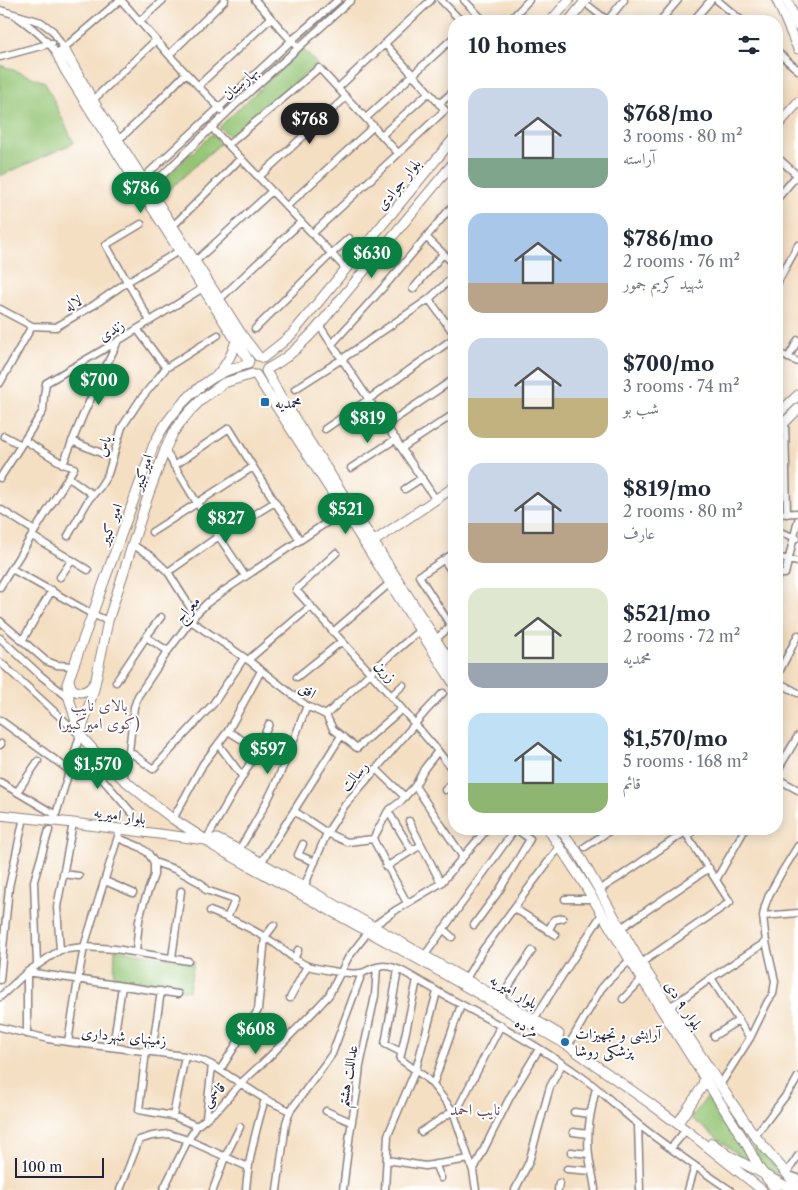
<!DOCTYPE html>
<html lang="en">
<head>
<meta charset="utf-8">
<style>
	:root { --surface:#fff; --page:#f2f2f3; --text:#1f2937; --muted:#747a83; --accent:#0b8043 }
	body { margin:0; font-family:"Libre Caslon Text",Amiri,serif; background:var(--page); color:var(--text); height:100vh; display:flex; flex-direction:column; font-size:19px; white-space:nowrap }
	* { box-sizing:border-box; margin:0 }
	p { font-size:16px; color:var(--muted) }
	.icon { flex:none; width:28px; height:28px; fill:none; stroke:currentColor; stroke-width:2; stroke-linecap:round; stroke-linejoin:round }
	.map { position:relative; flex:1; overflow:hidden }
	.sheet { position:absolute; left:448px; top:15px; width:335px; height:820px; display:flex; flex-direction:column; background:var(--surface); border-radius:20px; box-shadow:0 2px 12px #0003 }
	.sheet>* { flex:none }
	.scale { position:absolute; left:15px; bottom:12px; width:89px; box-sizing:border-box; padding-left:5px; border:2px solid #22223b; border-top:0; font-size:14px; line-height:18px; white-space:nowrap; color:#22223b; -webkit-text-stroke:4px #fff; paint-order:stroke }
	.price { position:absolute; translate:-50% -42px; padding:0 11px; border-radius:18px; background:var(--accent); color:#fff; font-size:16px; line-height:32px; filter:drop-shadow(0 1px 2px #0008) }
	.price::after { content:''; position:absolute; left:50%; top:30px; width:15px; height:11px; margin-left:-8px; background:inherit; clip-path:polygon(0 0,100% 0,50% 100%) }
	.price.selected { background:#222; color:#fff }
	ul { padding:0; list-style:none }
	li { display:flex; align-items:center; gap:15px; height:125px; padding:0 20px }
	li span { display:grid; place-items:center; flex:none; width:140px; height:100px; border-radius:15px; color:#555 }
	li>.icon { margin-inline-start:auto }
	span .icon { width:60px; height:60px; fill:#fffc; stroke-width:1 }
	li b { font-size:21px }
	h2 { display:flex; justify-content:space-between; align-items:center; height:60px; padding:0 20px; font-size:21px }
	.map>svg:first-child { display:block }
	.green { fill:#94c575; stroke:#5b7458 }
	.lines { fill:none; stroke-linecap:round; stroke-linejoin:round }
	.street-casing { stroke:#8b807f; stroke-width:9 }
	.secondary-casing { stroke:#8b807f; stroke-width:11 }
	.street { stroke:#fff; stroke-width:6 }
	.secondary { stroke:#fff; stroke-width:9 }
	.poi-dot { fill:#1f6fb2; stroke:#fff; stroke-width:2 }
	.labels { text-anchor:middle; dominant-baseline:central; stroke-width:4; stroke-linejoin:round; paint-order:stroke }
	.street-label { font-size:15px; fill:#22223b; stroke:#fff }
	.poi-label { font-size:15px; fill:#22223b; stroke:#fff; text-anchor:start }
	.neighbourhood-label { font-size:16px; fill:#694d5b; stroke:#fff }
</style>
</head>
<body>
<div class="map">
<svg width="798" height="1190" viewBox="0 0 798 1190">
	<rect width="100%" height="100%" fill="#fff"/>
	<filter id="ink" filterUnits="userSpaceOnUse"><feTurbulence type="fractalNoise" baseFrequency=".02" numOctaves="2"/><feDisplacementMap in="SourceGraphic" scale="10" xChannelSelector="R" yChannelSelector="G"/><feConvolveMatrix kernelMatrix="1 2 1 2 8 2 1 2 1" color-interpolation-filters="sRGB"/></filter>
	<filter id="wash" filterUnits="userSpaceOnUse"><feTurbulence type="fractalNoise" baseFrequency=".0096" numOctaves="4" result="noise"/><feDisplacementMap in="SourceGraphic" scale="20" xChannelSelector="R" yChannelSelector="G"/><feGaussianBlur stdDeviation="1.12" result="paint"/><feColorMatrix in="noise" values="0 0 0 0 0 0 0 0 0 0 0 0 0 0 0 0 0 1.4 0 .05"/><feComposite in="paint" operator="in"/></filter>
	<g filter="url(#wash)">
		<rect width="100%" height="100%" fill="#f4dfc3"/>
		<path class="green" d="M303 49 317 64 232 138 219 127Z
			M0 65 45 82 74 143 0 176Z
			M212 134 221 143 163 195 158 186 160 183Z
			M115 949 194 962 189 991 114 976Z
			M710 1093 755 1161 750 1164 691 1118Z
			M741 1124 784 1179 763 1166Z"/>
	</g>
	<g filter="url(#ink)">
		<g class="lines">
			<defs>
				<path id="street" d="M121 0 169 55 221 110
					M255 0 298 48
					M441 0 461 21
					M464 0 484 21
					M717 0 742 21
					M590 7 608 21
					M0 10 41 22 53 31 64 49
					M15 15C31 27 46 38 57 54L120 0
					M513 17 529 0
					M140 21 163 0
					M470 21 477 14
					M607 21 624 0
					M660 21 678 0
					M693 21 711 0
					M776 51 798 70
					M169 55 225 0
					M0 57 52 43
					M198 86 271 18
					M338 88 431 0
					M93 100 156 40
					M439 104 454 91
					M366 118 454 37
					M211 127 346 269
					M382 135 429 92
					M118 139 124 135 149 111 186 73
					M228 145 319 68 398 153
					M776 156 798 176
					M259 177 346 97
					M143 178 291 41 338 0
					M149 188 234 106 351 0
					M776 200 798 174
					M287 206 374 126
					M177 222 241 158
					M141 224 106 245 150 321
					M312 234 445 110 385 44
					M426 237 454 264
					M199 258 272 191
					M776 285 798 245
					M413 289 443 254
					M223 296 301 222
					M429 299 454 334
					M0 309 32 326
					M319 325 436 500
					M137 329 166 368
					M255 329 331 254 349 238
					M332 344 389 281 454 204
					M776 352 798 362
					M788 358 798 340
					M0 383 32 326 56 327 94 305 127 282 179 251
					M295 389 342 359 429 299 454 276
					M785 422 787 514
					M386 425 454 379
					M325 429 369 399 454 338
					M4 436 21 445
					M72 441 113 458
					M402 448 454 414
					M165 450 197 503 245 576
					M63 464 83 415 118 341
					M174 466 229 428 275 502 300 540
					M351 468 396 439
					M68 477 93 495
					M0 478 43 411 44 396 46 383 118 341 203 288
					M776 483H786
					M405 489 422 478
					M0 509 35 531
					M776 514 798 513
					M776 531 797 538
					M152 532 253 467
					M32 536 88 570
					M68 536 89 499 100 487 108 474 122 427 140 400 166 368 218 335
					M133 545 151 556 168 572 195 615
					M336 553 296 590 384 688 438 751 454 772
					M776 557 798 562
					M444 560 454 575
					M12 569 92 614 108 621
					M168 572 219 536 275 502
					M60 577 72 560
					M776 580 779 574H785L798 520
					M0 587 74 468 63 464 24 440
					M0 621 46 661 57 665 73 666
					M191 621 248 660 307 706 326 715 333 729 357 748 402 709
					M451 626 419 576 454 553
					M333 632 390 583
					M146 637 161 617
					M0 638 40 675 69 698
					M435 640 453 624
					M22 641 52 590
					M248 660 311 606
					M0 662 80 735 54 821
					M297 677 342 641
					M776 678 798 635
					M776 681 798 693
					M116 682 146 637 168 651
					M391 696 403 685
					M326 715 370 673 420 630
					M0 720 69 770
					M228 731 244 741
					M218 744 242 776
					M0 745 1 744
					M129 751 153 769 213 704 244 658
					M98 755V774L132 813
					M376 769 405 797
					M776 773 798 736
					M776 778 798 790
					M123 779 129 751 134 707 138 696 168 651 195 615 207 603 222 592 344 511
					M0 782 56 815
					M415 786 463 857
					M445 790 454 782
					M17 792 38 761
					M294 811 327 833 347 842 373 839
					M388 811 412 851
					M173 819 203 764 228 731 261 671
					M409 821 441 883
					M689 836 693 829
					M118 838 140 847 148 853 154 862 177 870 197 881 202 884 206 890 235 900 227 918
					M373 839 388 811 400 802 415 786 424 769 438 751
					M373 839 407 903
					M206 840 257 751 269 724
					M303 844 298 855 315 862
					M585 847 612 829
					M239 850C253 827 267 804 278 778 289 755 297 730 307 706
					M261 863 341 736
					M386 867 421 845
					M63 874 79 876
					M716 880 745 829
					M105 881 133 893
					M304 887 327 833 345 805 426 711 443 693
					M599 890 618 878 685 832
					M565 899H593
					M514 908 556 935
					M210 911C231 919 252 928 271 941 284 949 294 961 308 966 319 969 351 975 361 973 364 973 368 970 371 969 382 965 389 965 400 970 417 979 433 989 449 998 496 1023 543 1048 586 1080 604 1093 620 1110 638 1124 667 1147 699 1169 730 1190
					M763 916 798 913
					M474 925 499 891 530 839 516 829
					M621 928 709 868
					M443 929 452 937
					M548 931 554 920 563 918
					M60 950 57 907 73 823
					M136 952 139 920 143 905 154 875V862
					M425 955 515 829
					M172 958 181 891
					M294 959 298 950
					M641 963 730 902 683 829
					M37 965 34 881 49 830
					M398 970 385 1044 401 1052
					M711 978 750 1038
					M466 979 482 951 560 846
					M0 980 9 887 24 817
					M417 980 400 1059 425 1077 433 1085 453 1111 473 1171 476 1190
					M0 997 27 972 60 950 84 947 115 949 188 961
					M290 998 307 966
					M500 999 532 951
					M623 999 642 979
					M669 1007 682 999 711 978 766 942
					M534 1019 602 914
					M0 1027 48 1039 68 1042 185 1056 201 1060 212 1065 265 1099 290 1111
					M27 1034V972L178 994
					M714 1036 739 1020
					M571 1041 601 989 608 981 630 960
					M68 1042 78 980 84 947 120 830
					M113 1047 122 986
					M146 1051 139 1110 173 1116 197 1126
					M152 1052 161 991
					M220 1070 258 1010 265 937 274 925
					M433 1085 461 1005
					M720 1085 750 1038 768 1001 773 994 775 981 766 942 763 916 765 906 769 895 780 875 798 846
					M326 1111 351 1122
					M574 1112 590 1114
					M455 1114 501 1025
					M173 1116 185 1056
					M206 1118 212 1065
					M638 1124 640 1190
					M421 1132 453 1111
					M573 1132 588 1134
					M755 1136 793 1086 798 1077
					M671 1148 686 1130
					M571 1152 589 1154
					M798 1156 786 1174 798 1178
					M387 1160 425 1166 469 1159
					M435 1164 441 1178
					M567 1169 592 1171
					M473 1171 510 1097 539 1049
					M120 1190 139 1140 152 1136 169 1134 188 1140 248 1167
					M163 1190 188 1140 197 1126 220 1107 240 1084 267 1059 318 1007 329 995 348 958 372 927 396 910 441 883 487 829
					M213 1190 225 1157 240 1127
					M246 1190C248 1159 256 1129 265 1099
					M277 1190 286 1123 290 1111 325 1064 332 1054 362 973
					M343 1190 350 1133 357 1092 360 1066 375 996 377 967
					M385 1190 388 1135 416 1069 437 992
					M515 1190 529 1162 550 1087 562 1064
					M558 1190 559 1183
					M595 1190C594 1178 590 1167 589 1155 586 1132 591 1110 596 1088
					M688 1190 695 1166"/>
				<path id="secondary" d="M777 0 798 49
					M787 0 798 26
					M551 21 569 0
					M569 21 586 0
					M64 49 92 99 242 335 258 356
					M57 54 65 70 249 361
					M776 127 798 102
					M263 358 283 342 292 334 454 138
					M248 364C239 367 230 369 222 373 194 386 167 417 154 444L67 684 69 698 80 735 98 755 123 779 156 806 173 819 206 840 215 847 425 963 567 1045 648 1102 686 1130 762 1190
					M267 369C287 359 301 345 316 329L454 162
					M266 371 281 397 454 668
					M218 374C227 364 233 353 236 340
					M256 375 344 511 454 684
					M776 416 798 395
					M776 431 798 409
					M373 542 454 487
					M69 679C70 695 86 696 94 683
					M80 735 94 689 108 621 148 496 165 450 173 433 180 423 190 411 203 398 224 383 252 374
					M0 815 73 823 206 840 217 839 239 850C346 911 453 971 559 1034
					M548 829 581 879 630 960 747 1145 759 1168 776 1190
					M560 829 578 853 639 960 720 1085 755 1136 798 1187
					M680 1120 702 1087 705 1077
					M712 1143 728 1155 793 1190"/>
			</defs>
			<use href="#street" class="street-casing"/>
			<use href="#secondary" class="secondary-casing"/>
			<use href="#street" class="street"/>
			<use href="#secondary" class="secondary"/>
		</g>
	</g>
	<g class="poi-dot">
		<rect x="260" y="397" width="10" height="10" rx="2.5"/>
		<circle cx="565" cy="1042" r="5"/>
	</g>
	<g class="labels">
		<g class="street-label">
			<text transform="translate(240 83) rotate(-42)">بهارستان</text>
			<text transform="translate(398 184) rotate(-51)">بلوار جوادی</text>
			<text transform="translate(73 303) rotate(-31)">لاله</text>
			<text transform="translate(111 330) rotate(-31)">زندی</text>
			<text transform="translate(103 446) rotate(-73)">یاس</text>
			<text transform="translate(142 472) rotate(-71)">امیرکبیر</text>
			<text transform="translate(110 524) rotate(-69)">امیر کبیر</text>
			<text transform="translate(187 609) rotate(-48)">معراج</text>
			<text transform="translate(386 671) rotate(49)">زرین</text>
			<text transform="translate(308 690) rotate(34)">افق</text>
			<text transform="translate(354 776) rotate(-50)">رسالت</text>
			<text transform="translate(120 815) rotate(8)">بلوار امیریه</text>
			<text transform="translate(514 991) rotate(31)">بلوار امیریه</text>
			<text transform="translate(684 1005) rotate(57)">بلوار ۹ دی</text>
			<text transform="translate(527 1027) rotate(31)">مژده</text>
			<text transform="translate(124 1036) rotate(6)">زمینهای شهرداری</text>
			<text transform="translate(347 1076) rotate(-80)">عداللت هشتم</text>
			<text transform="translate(213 1094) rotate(-45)">قاسمی</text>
		</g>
		<g class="poi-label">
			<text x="275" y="402">محمدیه</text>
			<text x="575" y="1033">آرایشی و تجهیزات<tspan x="575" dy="17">پزشکی روشا</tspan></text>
		</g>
		<g class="neighbourhood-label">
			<text x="99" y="705">بالای نایب<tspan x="99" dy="18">(کوی امیرکبیر)</tspan></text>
			<text x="475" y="1109">نایب احمد</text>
		</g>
	</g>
</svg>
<div class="scale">100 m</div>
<b class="price selected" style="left:310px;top:145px">$768</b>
<b class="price" style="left:141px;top:214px">$786</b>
<b class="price" style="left:372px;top:279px">$630</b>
<b class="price" style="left:99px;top:406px">$700</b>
<b class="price" style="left:368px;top:444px">$819</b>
<b class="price" style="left:346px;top:535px">$521</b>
<b class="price" style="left:226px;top:544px">$827</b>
<b class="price" style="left:268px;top:775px">$597</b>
<b class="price" style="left:98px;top:790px">$1,570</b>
<b class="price" style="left:256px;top:1055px">$608</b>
<section class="sheet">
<h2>10 homes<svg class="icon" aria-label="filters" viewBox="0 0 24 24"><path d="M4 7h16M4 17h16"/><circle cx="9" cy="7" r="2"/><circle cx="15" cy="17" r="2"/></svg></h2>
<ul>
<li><span style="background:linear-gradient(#c9d6e8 70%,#7fa58c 0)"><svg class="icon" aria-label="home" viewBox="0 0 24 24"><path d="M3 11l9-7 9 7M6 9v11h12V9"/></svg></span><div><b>$768/mo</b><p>3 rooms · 80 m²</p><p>آراسته</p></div></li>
<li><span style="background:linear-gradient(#a9c7e8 70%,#b9a48a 0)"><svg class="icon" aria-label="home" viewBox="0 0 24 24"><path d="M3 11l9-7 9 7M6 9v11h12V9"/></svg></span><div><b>$786/mo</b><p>2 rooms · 76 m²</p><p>شهید کریم جمور</p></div></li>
<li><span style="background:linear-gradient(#c9d6e8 60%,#c2b280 0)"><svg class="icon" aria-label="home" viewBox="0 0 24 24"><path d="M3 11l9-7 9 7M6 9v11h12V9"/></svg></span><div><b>$700/mo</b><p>3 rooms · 74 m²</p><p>شب بو</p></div></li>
<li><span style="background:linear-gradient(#c9d6e8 60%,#b9a48a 0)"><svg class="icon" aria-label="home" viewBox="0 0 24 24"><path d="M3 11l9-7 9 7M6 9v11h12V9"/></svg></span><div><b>$819/mo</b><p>2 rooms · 80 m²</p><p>عارف</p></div></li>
<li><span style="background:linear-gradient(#dfe7d0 75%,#9aa5b1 0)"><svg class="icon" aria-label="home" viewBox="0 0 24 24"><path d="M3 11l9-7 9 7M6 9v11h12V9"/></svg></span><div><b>$521/mo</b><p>2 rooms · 72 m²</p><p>محمدیه</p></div></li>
<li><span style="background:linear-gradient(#bfe0f5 70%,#8fb573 0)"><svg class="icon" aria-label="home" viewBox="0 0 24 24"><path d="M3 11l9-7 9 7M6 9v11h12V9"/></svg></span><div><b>$1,570/mo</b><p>5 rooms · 168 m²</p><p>قائم</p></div></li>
</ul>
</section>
</div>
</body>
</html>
